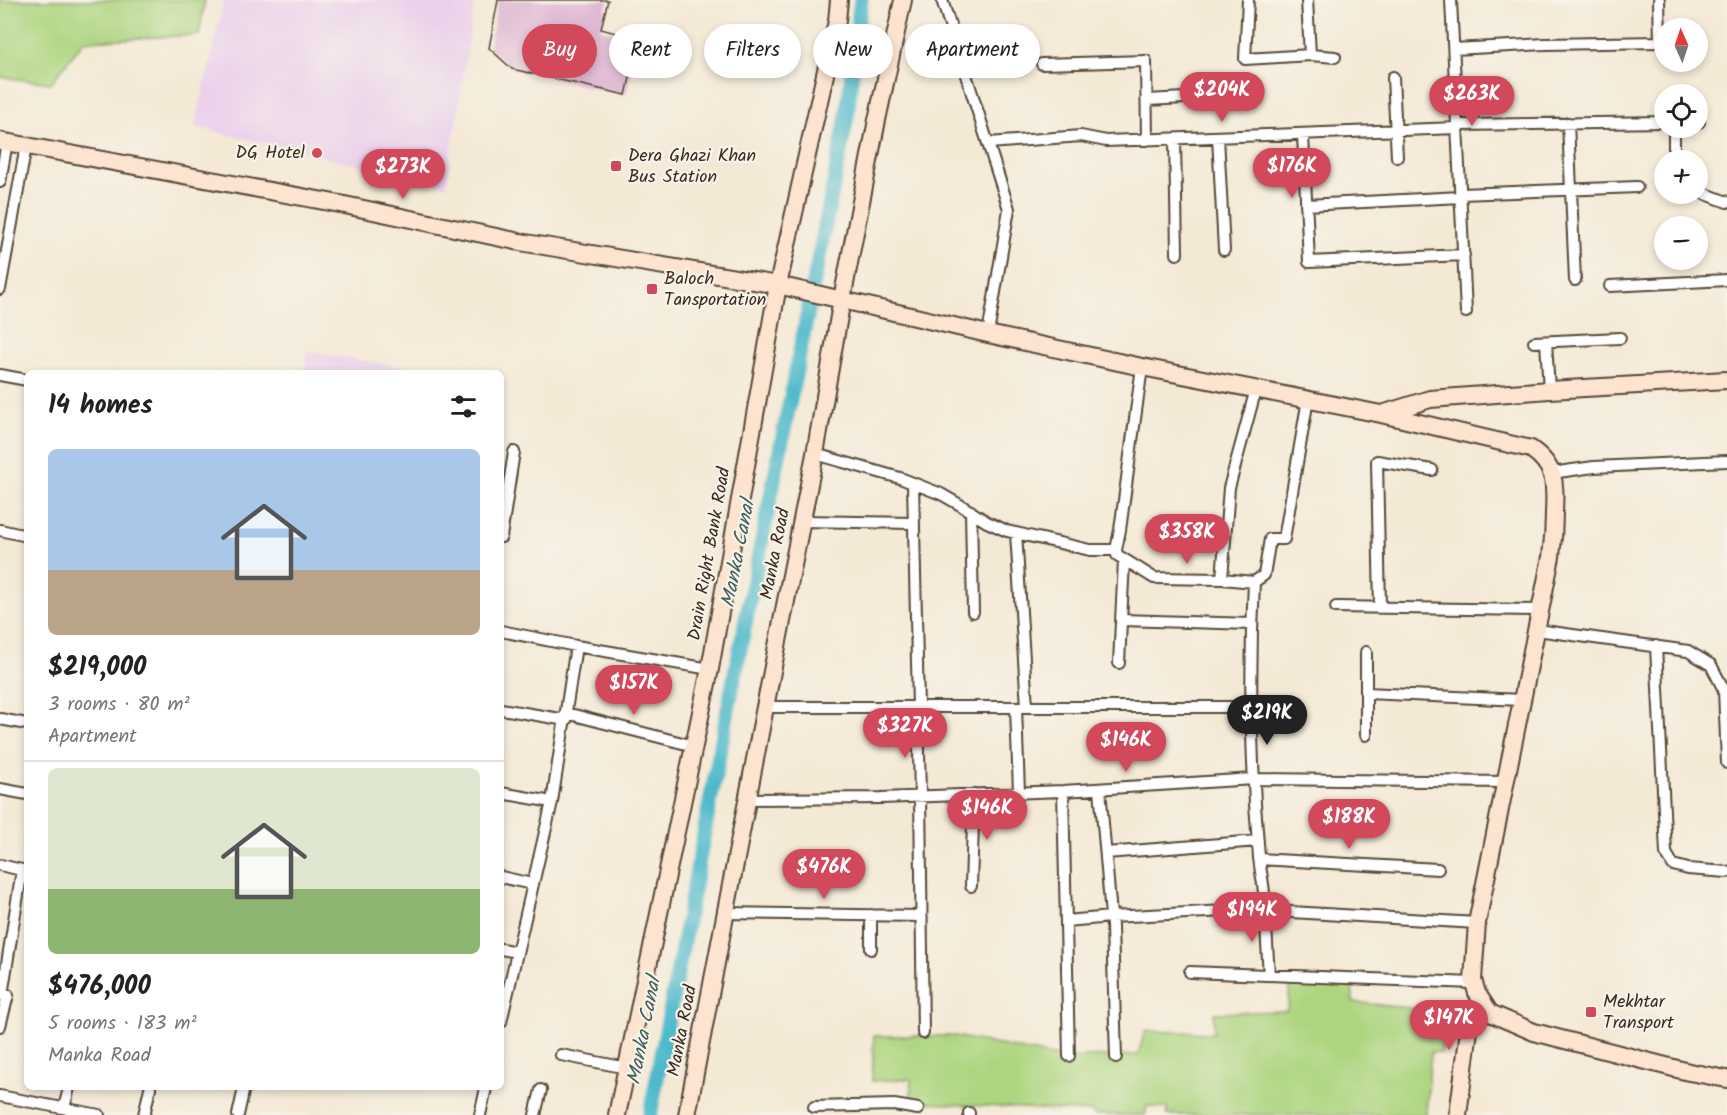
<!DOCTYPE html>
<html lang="en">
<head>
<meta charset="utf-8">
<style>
	:root { --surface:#fff; --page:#f6f6f6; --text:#222; --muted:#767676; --line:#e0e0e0; --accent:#d1495b }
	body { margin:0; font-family:Kalam,sans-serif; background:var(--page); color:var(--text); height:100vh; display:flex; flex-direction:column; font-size:22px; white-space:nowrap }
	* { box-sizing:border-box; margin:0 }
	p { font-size:20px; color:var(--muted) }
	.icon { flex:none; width:33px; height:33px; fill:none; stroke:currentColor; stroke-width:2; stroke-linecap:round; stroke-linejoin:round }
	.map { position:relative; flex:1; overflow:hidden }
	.details { position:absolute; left:24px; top:370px; width:480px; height:720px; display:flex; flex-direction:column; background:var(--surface); border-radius:9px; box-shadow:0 3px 9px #0003 }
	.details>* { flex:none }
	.banner { position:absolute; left:522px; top:24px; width:570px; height:54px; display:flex; gap:12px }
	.needle { width:39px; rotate:357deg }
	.buttons { position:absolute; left:1654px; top:18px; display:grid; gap:12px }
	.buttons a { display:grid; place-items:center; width:54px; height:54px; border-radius:50%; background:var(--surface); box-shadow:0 3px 9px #0003; font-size:30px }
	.price { position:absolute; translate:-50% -51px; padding:0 14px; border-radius:21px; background:var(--accent); color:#fff; font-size:20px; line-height:39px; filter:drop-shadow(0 2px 3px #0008) }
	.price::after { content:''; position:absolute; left:50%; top:36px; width:18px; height:14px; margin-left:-9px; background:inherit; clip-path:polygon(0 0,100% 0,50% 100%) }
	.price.selected { background:#222; color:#fff }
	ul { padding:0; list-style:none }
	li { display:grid; align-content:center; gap:12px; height:318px; padding:0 24px }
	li+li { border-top:2px solid var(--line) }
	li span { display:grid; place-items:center; height:186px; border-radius:9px; color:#555 }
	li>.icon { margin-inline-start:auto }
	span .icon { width:108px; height:108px; fill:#fffc; stroke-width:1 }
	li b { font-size:26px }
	h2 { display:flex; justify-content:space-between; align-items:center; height:72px; padding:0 24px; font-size:26px }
	.chip { padding:0 21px; border-radius:27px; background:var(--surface); box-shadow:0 3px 9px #0003; font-size:21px; line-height:54px }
	.chip.selected { background:var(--accent); color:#fff }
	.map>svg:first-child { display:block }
	.built { fill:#ebd1ec }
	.green { fill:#add580; stroke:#74804f; stroke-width:1.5 }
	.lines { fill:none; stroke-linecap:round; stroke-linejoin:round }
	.canal { stroke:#4eb9ca; stroke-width:15 }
	.building { fill:#dcb1d0 }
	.street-casing { stroke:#574739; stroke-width:14 }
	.secondary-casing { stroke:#574739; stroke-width:20 }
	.street { stroke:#fff; stroke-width:10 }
	.secondary { stroke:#fde4d1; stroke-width:16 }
	.poi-dot { fill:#d1495b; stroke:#f7f3e8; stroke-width:2 }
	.labels { text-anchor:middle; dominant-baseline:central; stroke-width:4.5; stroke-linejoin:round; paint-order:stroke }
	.poi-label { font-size:18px; fill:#3b2a1e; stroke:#f7f3e8; text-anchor:start }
	.street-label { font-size:18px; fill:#3b2a1e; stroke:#f7f3e8 }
	.water-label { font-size:20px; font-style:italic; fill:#425c5a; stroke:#f7f3e8 }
</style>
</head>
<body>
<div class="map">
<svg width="1727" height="1115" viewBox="0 0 1727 1115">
	<rect width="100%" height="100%" fill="#f7f3e8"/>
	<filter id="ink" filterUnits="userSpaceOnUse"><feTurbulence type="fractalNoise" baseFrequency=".0167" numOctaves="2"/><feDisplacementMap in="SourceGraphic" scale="12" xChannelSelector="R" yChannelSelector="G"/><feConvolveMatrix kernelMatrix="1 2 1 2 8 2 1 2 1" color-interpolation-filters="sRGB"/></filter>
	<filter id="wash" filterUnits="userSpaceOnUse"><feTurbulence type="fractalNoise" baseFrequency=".008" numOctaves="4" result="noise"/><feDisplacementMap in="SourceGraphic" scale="24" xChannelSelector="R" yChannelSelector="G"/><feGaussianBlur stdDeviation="1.35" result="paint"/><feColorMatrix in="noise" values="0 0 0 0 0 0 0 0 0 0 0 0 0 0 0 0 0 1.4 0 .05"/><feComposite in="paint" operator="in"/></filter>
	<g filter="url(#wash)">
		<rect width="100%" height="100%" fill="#f4e9d5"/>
		<path class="built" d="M224 0H475L446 186 195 127Z
			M307 351 406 368V373H304Z"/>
		<path class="green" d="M0 0H205L199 35 84 41 51 83 0 77Z
			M1352 978 1353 1002 1447 1012 1441 1053 1431 1052 1426 1115H1167V1108L1147 1106 1145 1115H1094L1093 1112 911 1102V1079L872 1081 874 1036H955L1063 1058 1138 1055 1145 1031 1214 1033V1013L1287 1011 1291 982Z"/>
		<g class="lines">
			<path class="canal" d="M650 1115 726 719 846 122 861 0"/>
		</g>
		<g id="blocks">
			<path class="building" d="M498 0H608L601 29 639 39 626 95 512 69 489 48Z"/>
		</g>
	</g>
	<g filter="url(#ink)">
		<use href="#blocks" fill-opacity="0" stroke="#574739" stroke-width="1.5"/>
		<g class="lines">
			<defs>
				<path id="street" d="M942 0 1009 209 988 334
					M1248 0 1245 59 1310 55 1335 57
					M1307 0 1310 55
					M1451 0 1466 312
					M1454 49 1546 44 1660 42 1659 0
					M1042 64 1146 61 1147 140
					M1393 77 1397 157
					M1147 100 1242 95
					M1698 122H1699
					M1568 123 1575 280
					M1457 125 1665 122
					M1303 135 1309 262 1464 255
					M1218 137 1224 250
					M1175 139 1177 254
					M989 143 1081 136 1106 141 1457 128
					M1674 160V128
					M0 182 7 142
					M1698 191 1727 202
					M1461 194 1637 187
					M1306 205 1461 197
					M1610 286 1727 280
					M0 289 26 146
					M1534 342 1620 338
					M1546 342 1549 390
					M1142 367 1120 530 1116 550 1117 555 1154 578 1222 579 1254 582 1264 575 1270 539H1284L1308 399
					M0 375 27 380
					M815 454 900 478 941 494 962 506 987 522 1007 531 1090 550H1116
					M1551 473 1594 467 1727 461
					M913 483 920 796 923 1033
					M971 511 973 612
					M802 521 913 523
					M0 530 27 536
					M1016 533 1027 707
					M501 537 514 452
					M1222 579 1229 488 1256 389
					M1254 582C1249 673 1251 766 1259 857 1260 869 1263 881 1264 893 1266 920 1267 948 1269 975
					M1336 607 1541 610
					M1380 608 1377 461 1432 470
					M1122 620 1252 624
					M1537 630 1688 651 1711 665 1724 690 1727 763
					M501 631 576 646 710 669
					M1656 646 1666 853 1673 865 1688 869 1727 872
					M1366 652V735
					M1119 663 1124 560
					M1366 693 1522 700
					M765 707C927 708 1089 706 1252 707
					M1016 707 1019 793
					M501 709 566 720
					M566 713 694 746
					M0 719 27 724
					M0 789 27 794
					M1100 789 1112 927 1116 1057
					M1063 791 1069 1056
					M501 793 552 802
					M747 799 881 798 1063 791 1254 779 1505 782
					M1106 853 1258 841
					M1259 859 1438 869
					M0 865 22 870 2 995H8L0 1026
					M501 877 532 884
					M971 886 974 794
					M726 913 921 916
					M871 915V949
					M1066 921 1111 917 1264 909 1291 912 1477 923
					M501 949 517 952
					M1190 972 1474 983
					M501 1022 552 802 576 646
					M561 1055 627 1068
					M0 1096 99 1115
					M814 1107 894 1105 918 1109
					M64 1108 69 1088
					M969 1113V1115
					M144 1115 150 1088
					M238 1115 244 1088
					M480 1115 486 1088
					M535 1115 541 1090"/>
				<path id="secondary" d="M0 141 340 204 520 242 778 285 988 334 1142 367 1381 414 1531 449C1557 467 1555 485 1554 513 1554 528 1553 542 1551 557L1477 923 1473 980 1477 993 1490 1013 1534 1032 1689 1072 1727 1079
					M1382 414 1430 399 1549 390 1727 380
					M617 1115 710 669 778 285 837 21 839 0
					M687 1115 765 707 815 454 842 299 877 120 903 0
					M1458 1115 1470 1022 1483 1004"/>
			</defs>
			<use href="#street" class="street-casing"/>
			<use href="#secondary" class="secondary-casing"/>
			<use href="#street" class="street"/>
			<use href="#secondary" class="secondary"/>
		</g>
	</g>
	<g class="poi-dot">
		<circle cx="317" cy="153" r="6"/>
		<rect x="610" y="160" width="12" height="12" rx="3"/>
		<rect x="646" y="283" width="12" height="12" rx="3"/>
		<rect x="1585" y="1006" width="12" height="12" rx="3"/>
	</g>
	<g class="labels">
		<g class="poi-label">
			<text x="305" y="153" text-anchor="end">DG Hotel</text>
			<text x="628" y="156">Dera Ghazi Khan<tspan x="628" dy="21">Bus Station</tspan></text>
			<text x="664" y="279">Baloch<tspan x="664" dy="21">Tansportation</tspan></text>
			<text x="1603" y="1002">Mekhtar<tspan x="1603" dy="21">Transport</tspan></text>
		</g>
		<g class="street-label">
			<text transform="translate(710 554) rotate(-80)">Drain Right Bank Road</text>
			<text transform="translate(776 554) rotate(-79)">Manka Road</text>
			<text transform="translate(683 1031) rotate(-79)">Manka Road</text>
		</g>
		<g class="water-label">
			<text transform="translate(739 554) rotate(-79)">Manka Canal</text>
			<text transform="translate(645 1031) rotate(-79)">Manka Canal</text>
		</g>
	</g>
</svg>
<div class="buttons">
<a><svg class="needle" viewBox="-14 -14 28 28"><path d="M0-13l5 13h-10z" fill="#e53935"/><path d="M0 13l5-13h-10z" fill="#767676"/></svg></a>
<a><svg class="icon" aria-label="locate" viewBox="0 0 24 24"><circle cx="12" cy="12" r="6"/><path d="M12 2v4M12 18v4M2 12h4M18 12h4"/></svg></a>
<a>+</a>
<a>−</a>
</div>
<b class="price" style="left:1222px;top:123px">$204K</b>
<b class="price" style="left:1472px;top:127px">$263K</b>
<b class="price" style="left:1292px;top:199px">$176K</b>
<b class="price" style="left:403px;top:200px">$273K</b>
<b class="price" style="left:1187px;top:565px">$358K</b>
<b class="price" style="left:634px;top:716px">$157K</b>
<b class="price selected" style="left:1267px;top:746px">$219K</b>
<b class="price" style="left:905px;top:759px">$327K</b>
<b class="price" style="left:1126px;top:773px">$146K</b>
<b class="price" style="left:987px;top:841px">$146K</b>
<b class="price" style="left:1349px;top:850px">$188K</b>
<b class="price" style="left:824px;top:900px">$476K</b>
<b class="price" style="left:1252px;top:943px">$194K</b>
<b class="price" style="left:1449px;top:1051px">$147K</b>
<div class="banner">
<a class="chip selected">Buy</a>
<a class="chip">Rent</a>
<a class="chip">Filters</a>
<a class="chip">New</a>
<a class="chip">Apartment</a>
</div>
<section class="details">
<h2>14 homes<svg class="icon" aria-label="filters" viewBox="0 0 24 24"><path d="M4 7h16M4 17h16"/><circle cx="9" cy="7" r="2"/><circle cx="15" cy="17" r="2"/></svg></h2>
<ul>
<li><span style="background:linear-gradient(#a9c7e8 65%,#b9a48a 0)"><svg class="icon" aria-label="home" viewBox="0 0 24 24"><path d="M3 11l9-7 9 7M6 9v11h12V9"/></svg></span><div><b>$219,000</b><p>3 rooms · 80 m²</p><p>Apartment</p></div></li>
<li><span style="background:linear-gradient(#dfe7d0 65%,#8fb573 0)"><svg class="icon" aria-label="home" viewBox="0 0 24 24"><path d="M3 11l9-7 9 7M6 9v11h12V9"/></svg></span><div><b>$476,000</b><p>5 rooms · 183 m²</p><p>Manka Road</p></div></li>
</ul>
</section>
</div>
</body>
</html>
